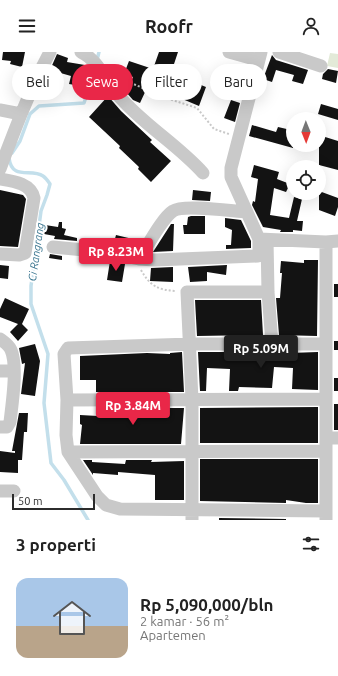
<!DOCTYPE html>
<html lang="id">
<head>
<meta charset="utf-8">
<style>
	:root { --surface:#fff; --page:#f6f6f6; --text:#222; --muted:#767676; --accent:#e92748 }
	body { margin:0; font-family:Ubuntu,sans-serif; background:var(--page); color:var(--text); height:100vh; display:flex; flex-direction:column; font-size:15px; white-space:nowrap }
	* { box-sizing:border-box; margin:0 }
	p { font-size:13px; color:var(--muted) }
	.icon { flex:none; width:22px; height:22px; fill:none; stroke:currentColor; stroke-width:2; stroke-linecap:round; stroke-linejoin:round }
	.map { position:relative; height:468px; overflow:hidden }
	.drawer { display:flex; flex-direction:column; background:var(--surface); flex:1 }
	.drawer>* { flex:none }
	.banner { position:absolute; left:12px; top:12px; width:314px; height:36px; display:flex; gap:8px }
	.needle { width:26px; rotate:179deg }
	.controls { position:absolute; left:286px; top:60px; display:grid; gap:8px }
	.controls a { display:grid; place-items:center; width:40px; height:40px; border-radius:50%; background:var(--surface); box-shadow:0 4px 16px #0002; font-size:20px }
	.scale { position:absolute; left:12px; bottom:10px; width:83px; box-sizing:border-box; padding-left:4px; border:2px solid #2c2c2c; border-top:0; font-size:11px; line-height:14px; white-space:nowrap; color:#2c2c2c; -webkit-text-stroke:3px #fff; paint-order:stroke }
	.price { position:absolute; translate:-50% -34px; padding:0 9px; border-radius:4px; background:var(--accent); color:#fff; font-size:13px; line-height:26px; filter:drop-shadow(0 1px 2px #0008) }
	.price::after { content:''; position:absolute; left:50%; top:24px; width:12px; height:9px; margin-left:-6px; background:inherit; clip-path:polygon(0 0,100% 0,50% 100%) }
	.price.current { background:#222; color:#fff }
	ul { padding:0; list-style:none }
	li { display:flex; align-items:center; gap:12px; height:100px; padding:0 16px }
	li span { display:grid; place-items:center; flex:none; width:112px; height:80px; border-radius:12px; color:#555 }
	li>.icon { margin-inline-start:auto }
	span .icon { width:48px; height:48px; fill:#fffc; stroke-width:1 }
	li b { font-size:17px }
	h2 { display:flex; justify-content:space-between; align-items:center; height:48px; padding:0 16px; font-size:17px }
	.pill { padding:0 14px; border-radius:18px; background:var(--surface); box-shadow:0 4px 16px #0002; font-size:14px; line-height:36px }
	.pill.current { background:var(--accent); color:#fff }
	header { display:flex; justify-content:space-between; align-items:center; height:52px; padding:0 16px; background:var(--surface); font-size:18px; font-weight:600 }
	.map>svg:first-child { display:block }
	.green { fill:#e3ead8 }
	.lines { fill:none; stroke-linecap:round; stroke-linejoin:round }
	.stream { stroke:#c3dfeb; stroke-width:3.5 }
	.building { fill:#131313 }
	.path { stroke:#c9c9c9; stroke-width:2; stroke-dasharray:2 2; stroke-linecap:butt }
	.street { stroke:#c9c9c9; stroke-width:13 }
	.labels { text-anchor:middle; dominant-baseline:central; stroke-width:4; stroke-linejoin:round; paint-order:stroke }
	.water-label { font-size:11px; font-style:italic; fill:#39758f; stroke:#fff }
</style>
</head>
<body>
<header><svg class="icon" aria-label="menu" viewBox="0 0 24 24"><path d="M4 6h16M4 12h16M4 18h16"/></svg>Roofr<svg class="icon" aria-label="person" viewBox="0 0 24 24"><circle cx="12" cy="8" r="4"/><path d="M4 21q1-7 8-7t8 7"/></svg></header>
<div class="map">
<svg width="338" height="468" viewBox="0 0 338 468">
	<rect width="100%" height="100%" fill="#fff"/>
	<path class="green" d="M330 1 338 2V16L327 14Z"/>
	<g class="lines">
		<path class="stream" d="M97 8 99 0
			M12 101 20 89 30 62 39 54 84 51 95 18
			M9 106C12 129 31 116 43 124 46 126 48 129 50 132L47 143 41 159 31 234V252L48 302 44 351 51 411 64 428 88 468"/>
	</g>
	<path class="building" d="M3 0H25L22 15 10 12 11 9 2 8Z
		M159 0H178L171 21 206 35 199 54 168 41 166 45 146 38 140 51 133 48 126 40 133 25 124 22 129 9 153 17Z
		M57 2 68 6 67 10 85 13 81 34 69 32 71 24 50 18Z
		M272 3 276 8 308 18 303 32 292 29 294 23 276 18 272 30 263 27Z
		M328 17 338 19 336 31 322 27 323 22Z
		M108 44 121 59 152 88 150 90 171 109 151 130 138 117 139 115 119 96 120 94 89 65Z
		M231 48 240 51 235 70 224 66Z
		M321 52 338 57V68L318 62Z
		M252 73 276 80 278 75 291 78 289 85 293 87V96L249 84Z
		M322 84 338 89V118L319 113V92Z
		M254 113 279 120 277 127 290 132 286 140 274 136 270 163 289 166 294 145 302 147 297 169H303L302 179 293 178V180H280L281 178 263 175 252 153 253 149 255 150 258 127 251 125Z
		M0 138 23 143 26 147 18 195 0 194Z
		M193 138 211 140 210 149 192 148Z
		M319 139 338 146V155L335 164 319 158Z
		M191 164H205V182H184L183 173H187L188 165Z
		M225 166 241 168 251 189V196L226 197V193H231L232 178 225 175Z
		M59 170H62V176L66 177 64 183 77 186V189L54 187 55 184 44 182 45 173 58 175Z
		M171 172H174L173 199 153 200Z
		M116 183 141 189 135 198 113 194Z
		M50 202 62 204V208L49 206Z
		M304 208H318L317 284 279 283 276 246H280L282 221H280L281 209 304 211Z
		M110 209 125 212 122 230 107 228Z
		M0 213 9 214 8 227 0 226Z
		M227 213 226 223 207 220V229L190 230 188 215Z
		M173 215V230L150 229 151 216Z
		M334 232H338V245H334Z
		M5 246 29 257 22 272 28 278 18 289 10 280 18 272 0 265V257Z
		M195 248H261L263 283 197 284Z
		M334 289H338V298H334Z
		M35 292 40 309 35 344 21 342 25 311 22 312 19 296Z
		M182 300 184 340H96V328H80V304L147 301 170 302V301Z
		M198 300H244L274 302V300L290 301 318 300V338L292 337 293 316 274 315 272 336 239 335 238 339H229L230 317 207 316 206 339H200Z
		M334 326H338V339H334Z
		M334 352H338V378H334Z
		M318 355V391H200V356Z
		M99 356H184L181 392H80L82 373 80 372V363L98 364Z
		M19 361H28L27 380H24L22 408H18V421L0 420V399L15 401V399H12Z
		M200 407H318V451H306L286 448V451L200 449Z
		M83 408H92V410L125 412 126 408H152L151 410 184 409V448H155V423L118 420V423L93 421V423Z
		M219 466 286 467V468H219Z"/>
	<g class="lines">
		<path class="path" d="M124 34 129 30 163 45 197 56 214 77 229 82
			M141 218C150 234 158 238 176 239"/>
		<path class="street" d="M81 0C98 8 105 28 117 42 142 72 177 92 203 121
			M229 0 258 8
			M279 0 321 14
			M0 58 21 62
			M0 117C15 77 30 37 50 0
			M0 127C12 129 31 131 34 146L25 201 19 203 0 202
			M259 187 326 190 338 189
			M267 188 268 240 272 292
			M53 195 105 200 139 207 155 208 258 204 259 199V187L231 125V116L261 0
			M139 207C147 195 162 166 173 159 183 152 231 159 246 160
			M0 287C4 290 9 293 11 298 18 314 12 352 10 370L7 375H0
			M0 319H14
			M67 348 326 347
			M326 386H338
			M68 400 326 399
			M0 439H14
			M326 459 120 457 106 453 97 444 68 400 66 383 67 348 64 302 68 296 191 292H326
			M192 468V348L187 240H268
			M326 468V190"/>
	</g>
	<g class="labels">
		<g class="water-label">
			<text transform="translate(36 200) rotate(-82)">Ci Rangrang</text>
		</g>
	</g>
</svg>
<div class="controls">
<a><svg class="needle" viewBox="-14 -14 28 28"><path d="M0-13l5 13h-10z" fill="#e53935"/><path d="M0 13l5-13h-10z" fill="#767676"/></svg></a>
<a><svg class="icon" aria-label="locate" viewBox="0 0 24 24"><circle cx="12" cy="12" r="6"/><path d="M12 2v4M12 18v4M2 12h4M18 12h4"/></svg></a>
</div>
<div class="scale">50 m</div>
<b class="price" style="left:116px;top:220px">Rp 8.23M</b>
<b class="price current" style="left:261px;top:317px">Rp 5.09M</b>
<b class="price" style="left:133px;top:374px">Rp 3.84M</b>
<div class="banner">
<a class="pill">Beli</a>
<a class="pill current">Sewa</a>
<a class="pill">Filter</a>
<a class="pill">Baru</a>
</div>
</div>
<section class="drawer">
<h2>3 properti<svg class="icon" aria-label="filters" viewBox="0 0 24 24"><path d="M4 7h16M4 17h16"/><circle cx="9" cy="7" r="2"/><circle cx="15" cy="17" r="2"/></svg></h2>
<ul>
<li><span style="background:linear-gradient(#a9c7e8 60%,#b9a48a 0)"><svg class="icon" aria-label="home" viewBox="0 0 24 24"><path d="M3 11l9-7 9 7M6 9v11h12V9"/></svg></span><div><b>Rp 5,090,000/bln</b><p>2 kamar · 56 m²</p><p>Apartemen</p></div></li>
</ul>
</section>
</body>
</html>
